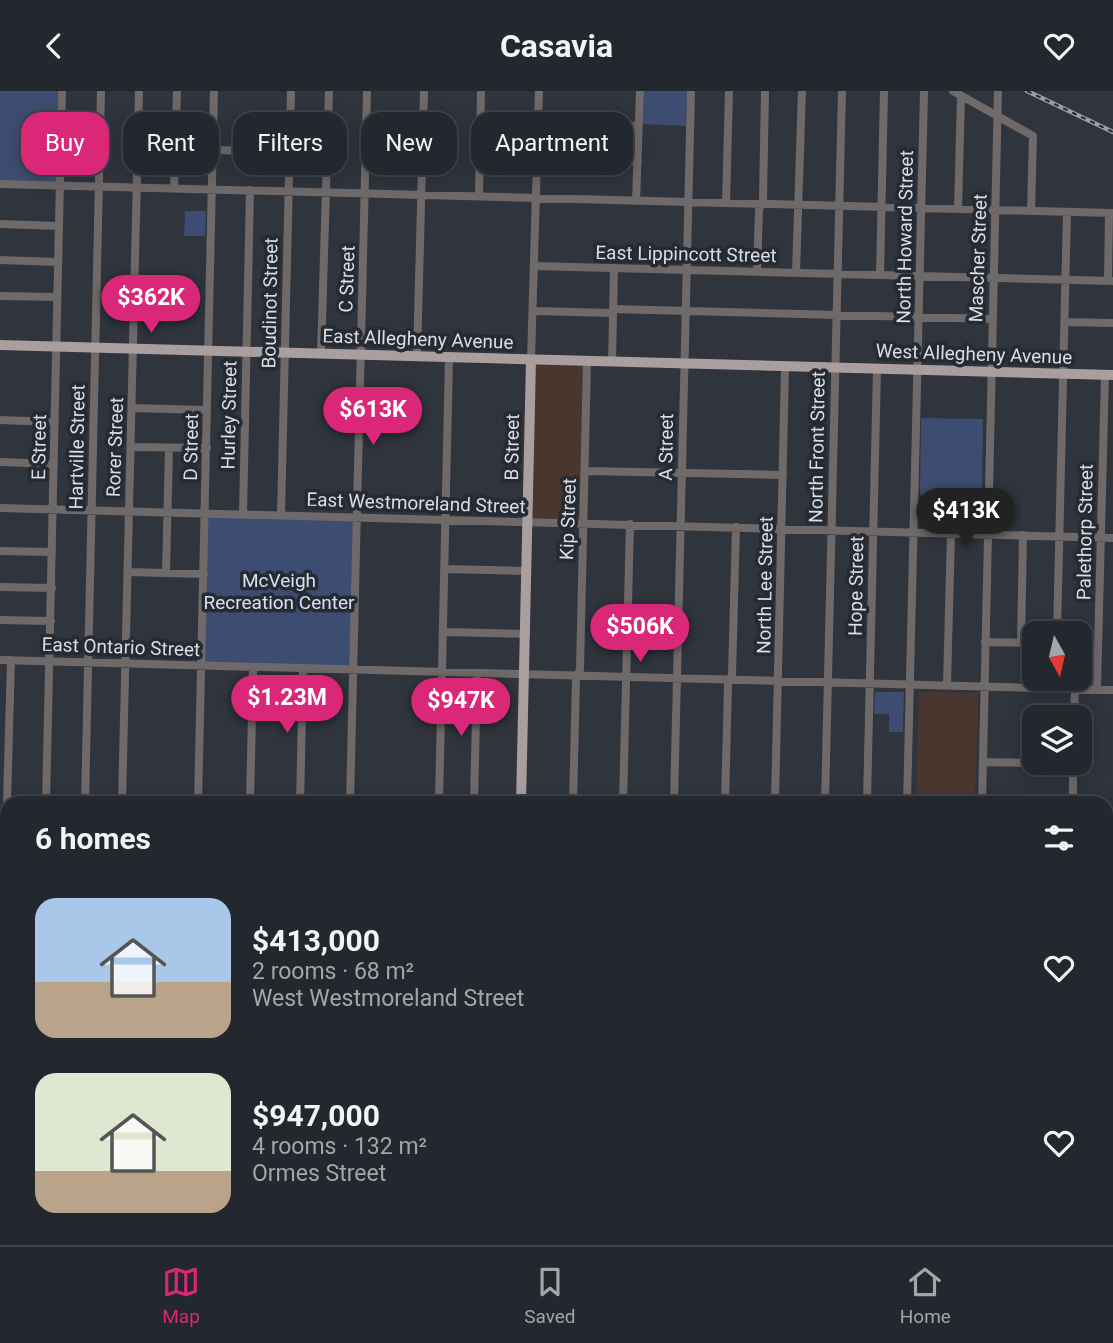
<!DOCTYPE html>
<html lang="en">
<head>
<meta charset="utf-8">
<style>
	:root { --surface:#23272e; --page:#2f333a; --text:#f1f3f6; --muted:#a3a5aa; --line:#40444a; --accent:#db2777 }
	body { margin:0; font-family:Roboto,sans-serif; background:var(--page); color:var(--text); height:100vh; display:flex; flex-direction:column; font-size:26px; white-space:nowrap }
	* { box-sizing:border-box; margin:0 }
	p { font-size:23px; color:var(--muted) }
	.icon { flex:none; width:38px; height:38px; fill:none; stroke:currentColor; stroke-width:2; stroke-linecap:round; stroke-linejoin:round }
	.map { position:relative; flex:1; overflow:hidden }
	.drawer { position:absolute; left:0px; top:705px; width:1113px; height:450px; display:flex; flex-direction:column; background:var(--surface); border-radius:21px 21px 0 0; box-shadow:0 4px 18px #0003,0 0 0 2px var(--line) }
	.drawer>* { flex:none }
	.banner { position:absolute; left:21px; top:21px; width:700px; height:63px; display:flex; gap:14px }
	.needle { width:46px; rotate:172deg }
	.controls { position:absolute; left:1022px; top:530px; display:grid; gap:14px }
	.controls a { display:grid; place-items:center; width:70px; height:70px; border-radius:14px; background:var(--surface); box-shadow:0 4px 18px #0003,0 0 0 2px var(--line); font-size:35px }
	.price { position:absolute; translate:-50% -60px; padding:0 16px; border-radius:24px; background:var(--accent); color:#fff; font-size:23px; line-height:46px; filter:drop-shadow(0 2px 4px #0008) }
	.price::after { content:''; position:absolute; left:50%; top:42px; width:21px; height:16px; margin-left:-10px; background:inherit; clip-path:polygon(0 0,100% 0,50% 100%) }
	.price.current { background:#222; color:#fff }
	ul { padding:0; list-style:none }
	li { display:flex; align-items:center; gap:21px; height:175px; padding:0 35px }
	li span { display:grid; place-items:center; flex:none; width:196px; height:140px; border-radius:21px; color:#555 }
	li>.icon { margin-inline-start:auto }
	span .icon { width:84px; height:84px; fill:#fffc; stroke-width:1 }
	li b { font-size:30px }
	h2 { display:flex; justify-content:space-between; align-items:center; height:84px; padding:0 35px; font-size:30px }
	.tag { padding:0 24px; border-radius:21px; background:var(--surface); box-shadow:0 4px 18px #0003,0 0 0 2px var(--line); font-size:24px; line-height:63px }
	.tag.current { background:var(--accent); color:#fff }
	header { display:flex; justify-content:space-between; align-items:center; height:91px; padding:0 35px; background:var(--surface); font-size:32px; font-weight:700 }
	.tab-bar { display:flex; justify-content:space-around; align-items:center; height:98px; border-top:2px solid var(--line); background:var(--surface); font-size:19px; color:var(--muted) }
	.tab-bar a { display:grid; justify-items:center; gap:4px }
	.tab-bar .current { color:var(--accent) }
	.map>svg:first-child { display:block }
	.built { fill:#363d4c }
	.education { fill:#49372f }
	.green { fill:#3c4d71 }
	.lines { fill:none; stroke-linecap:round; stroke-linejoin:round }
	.minor { stroke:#706969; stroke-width:8 }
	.major { stroke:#ab9e9e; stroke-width:10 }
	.rail-casing { stroke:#9b9ea6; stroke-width:4.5 }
	.rail { stroke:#252a33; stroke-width:2; stroke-dasharray:5; stroke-linecap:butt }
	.labels { text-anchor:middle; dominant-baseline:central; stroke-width:7; stroke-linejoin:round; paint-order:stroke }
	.street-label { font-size:19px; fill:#dadde3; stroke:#252a33 }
	.park-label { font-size:19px; fill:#d8e0f0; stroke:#252a33 }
</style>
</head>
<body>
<header><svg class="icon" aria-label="back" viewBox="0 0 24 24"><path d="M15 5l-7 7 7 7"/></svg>Casavia<svg class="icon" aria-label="heart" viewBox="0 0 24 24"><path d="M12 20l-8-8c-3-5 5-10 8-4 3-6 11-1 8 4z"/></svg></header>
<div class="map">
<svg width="1113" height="1154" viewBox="0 0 1113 1154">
	<rect width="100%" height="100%" fill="#2f343d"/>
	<path class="built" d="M521 1148H808L807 1154H521Z"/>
	<path class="education" d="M531 269 587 271 584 432 528 430Z
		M919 601 978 602 975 712H916Z"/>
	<path class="green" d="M0 0H58L56 91 0 90Z
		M644 0H687L686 35 643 33Z
		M185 120H206L205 145H184Z
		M921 327 983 328 982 404H920Z
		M205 422 357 426 353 578 201 575Z
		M875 601H904L903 641H889V623H874Z"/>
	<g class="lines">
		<path class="minor" d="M953 0 1033 45 1031 120
			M538 32 639 35
			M213 59 290 61
			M538 67 638 70
			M0 93 1113 122
			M174 97 177 0
			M479 105 481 0
			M636 110 640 0
			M726 112 729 0
			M958 118 961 5
			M0 133 59 135
			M0 169 58 171
			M535 175 1113 190
			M757 181 759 119 763 108 765 0
			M796 181 802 0
			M880 184 884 0
			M1108 190 1109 122
			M0 205 57 206
			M613 218 992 228
			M534 220 612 222
			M1065 231 1113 232
			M321 263 329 0
			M417 266 424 0
			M531 269 539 0
			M612 271 614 177
			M132 317 207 319
			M0 329 54 331
			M131 356 207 357
			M0 371 54 373
			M586 380 783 384
			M0 417 1113 447
			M243 423 250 99
			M281 424 291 0
			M0 460 52 461
			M444 478 527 480
			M128 481 204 483
			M166 481 169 357
			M0 496 52 497
			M0 529 51 530
			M444 541 526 543
			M1057 542 1067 121
			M985 551 1034 552
			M1021 552 1023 444
			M0 569 1113 599
			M947 594 951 442
			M1097 598 1105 284
			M1074 626 1075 598
			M983 671 1073 673
			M7 712 11 569
			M46 712 62 0
			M85 712 101 0
			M122 712 139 0
			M198 712 214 0
			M250 712 253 576
			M300 712 303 577
			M350 712 367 0
			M439 712 449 266
			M474 712 477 582
			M573 712 576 589 580 578 587 271
			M623 712 630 433
			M674 712 691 0
			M725 712 728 593 732 583 736 436
			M775 712 785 276
			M825 712 842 0
			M867 712 877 278
			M907 712 924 0
			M982 712 998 0
			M1073 712V672
			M0 726H7
			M1106 751H1113
			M188 1154V1148
			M815 1154V1148"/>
		<path class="major" d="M0 254 1113 284
			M521 712 531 269
			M1106 850 1113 849
			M1106 1081 1113 1078
			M511 1154V1148
			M939 1154 953 1148"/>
		<defs>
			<path id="rail" d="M1027 0 1113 41
				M0 892 7 887
				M1106 911 1113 910
				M1106 922 1113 920
				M0 945H7"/>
		</defs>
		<use href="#rail" class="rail-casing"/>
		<use href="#rail" class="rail"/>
	</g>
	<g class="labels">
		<g class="street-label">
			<text transform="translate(905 146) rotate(-89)">North Howard Street</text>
			<text transform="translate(686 163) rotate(1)">East Lippincott Street</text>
			<text transform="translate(978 167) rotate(-88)">Mascher Street</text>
			<text transform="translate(347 188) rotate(-88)">C Street</text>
			<text transform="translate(270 212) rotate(-89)">Boudinot Street</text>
			<text transform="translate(418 248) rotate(2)">East Allegheny Avenue</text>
			<text transform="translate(974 263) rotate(2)">West Allegheny Avenue</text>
			<text transform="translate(229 324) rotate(-89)">Hurley Street</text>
			<text transform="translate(39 356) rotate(-89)">E Street</text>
			<text transform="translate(77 356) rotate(-89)">Hartville Street</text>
			<text transform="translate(115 356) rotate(-88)">Rorer Street</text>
			<text transform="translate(191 356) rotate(-89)">D Street</text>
			<text transform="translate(512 356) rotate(-89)">B Street</text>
			<text transform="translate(666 356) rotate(-89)">A Street</text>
			<text transform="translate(817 356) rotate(-89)">North Front Street</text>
			<text transform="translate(416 412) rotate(2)">East Westmoreland Street</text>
			<text transform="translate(568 428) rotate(-88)">Kip Street</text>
			<text transform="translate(1085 441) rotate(-89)">Palethorp Street</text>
			<text transform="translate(765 494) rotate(-89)">North Lee Street</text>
			<text transform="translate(856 495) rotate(-89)">Hope Street</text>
			<text transform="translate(121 556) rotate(2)">East Ontario Street</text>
		</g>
		<g class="park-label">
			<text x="279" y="489">McVeigh<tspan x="279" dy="22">Recreation Center</tspan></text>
		</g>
	</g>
</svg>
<div class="controls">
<a><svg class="needle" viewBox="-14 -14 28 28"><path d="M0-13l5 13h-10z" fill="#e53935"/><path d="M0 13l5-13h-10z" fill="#a3a5aa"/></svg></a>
<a><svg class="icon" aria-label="layers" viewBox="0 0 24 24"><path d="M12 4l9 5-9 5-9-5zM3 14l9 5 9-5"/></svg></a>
</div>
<b class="price" style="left:151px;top:244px">$362K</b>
<b class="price" style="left:373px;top:356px">$613K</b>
<b class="price current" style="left:966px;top:457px">$413K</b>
<b class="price" style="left:640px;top:573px">$506K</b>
<b class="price" style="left:287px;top:644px">$1.23M</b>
<b class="price" style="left:461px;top:647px">$947K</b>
<div class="banner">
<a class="tag current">Buy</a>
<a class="tag">Rent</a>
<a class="tag">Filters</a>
<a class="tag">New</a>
<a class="tag">Apartment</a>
</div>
<section class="drawer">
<h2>6 homes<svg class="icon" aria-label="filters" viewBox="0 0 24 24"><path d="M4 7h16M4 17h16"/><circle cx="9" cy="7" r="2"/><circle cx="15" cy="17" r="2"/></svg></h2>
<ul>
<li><span style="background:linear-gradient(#a9c7e8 60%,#b9a48a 0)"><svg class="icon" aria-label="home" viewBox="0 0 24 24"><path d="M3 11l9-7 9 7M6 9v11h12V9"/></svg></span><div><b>$413,000</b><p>2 rooms · 68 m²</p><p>West Westmoreland Street</p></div><svg class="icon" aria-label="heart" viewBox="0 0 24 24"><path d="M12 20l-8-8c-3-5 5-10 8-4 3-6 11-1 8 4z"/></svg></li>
<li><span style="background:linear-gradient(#dfe7d0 70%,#b9a48a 0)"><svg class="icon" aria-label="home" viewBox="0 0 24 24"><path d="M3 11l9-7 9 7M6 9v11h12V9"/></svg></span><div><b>$947,000</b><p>4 rooms · 132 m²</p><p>Ormes Street</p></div><svg class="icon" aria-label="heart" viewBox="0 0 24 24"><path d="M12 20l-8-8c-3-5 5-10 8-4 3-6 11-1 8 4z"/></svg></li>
</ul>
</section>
</div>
<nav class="tab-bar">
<a class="current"><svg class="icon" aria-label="map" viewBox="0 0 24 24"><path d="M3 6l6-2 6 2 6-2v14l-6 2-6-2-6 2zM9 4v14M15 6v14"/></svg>Map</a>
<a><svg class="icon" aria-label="saved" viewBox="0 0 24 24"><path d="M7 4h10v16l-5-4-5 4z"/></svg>Saved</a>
<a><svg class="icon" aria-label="home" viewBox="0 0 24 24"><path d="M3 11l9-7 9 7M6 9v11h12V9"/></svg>Home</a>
</nav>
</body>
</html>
